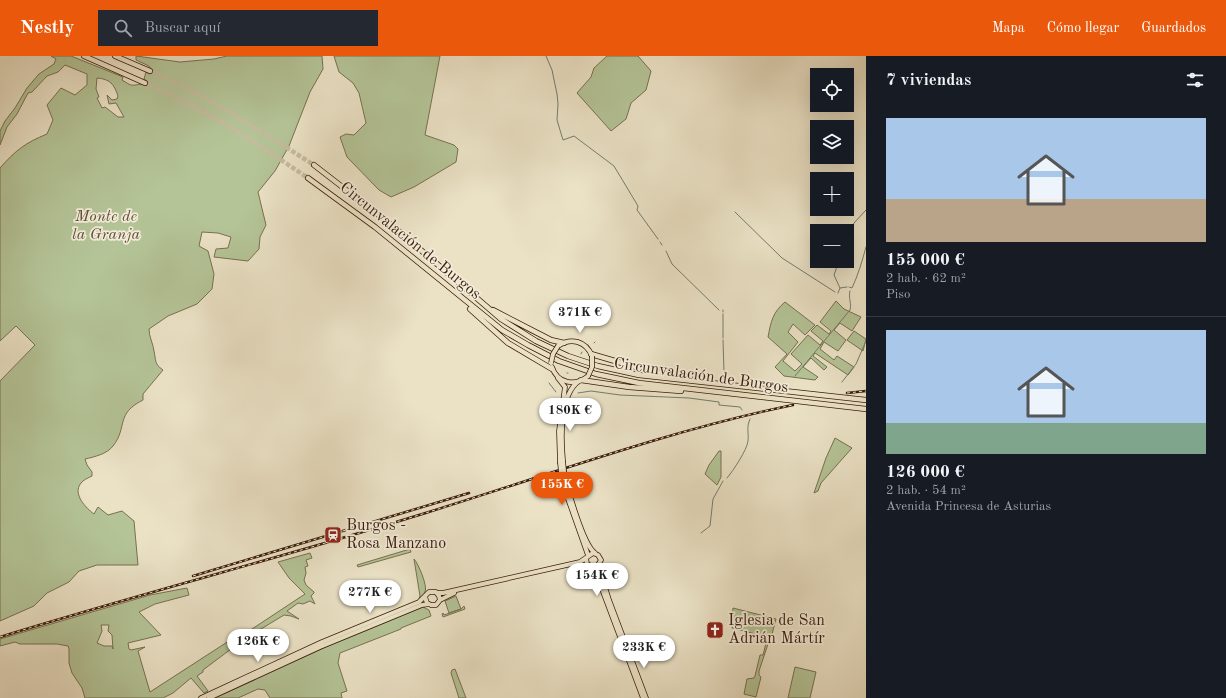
<!DOCTYPE html>
<html lang="es">
<head>
<meta charset="utf-8">
<style>
	:root { --surface:#171b24; --page:#242831; --text:#f1f3f6; --muted:#9ea1a6; --line:#363941; --accent:#ea580c }
	body { margin:0; font-family:"Old Standard TT",serif; background:var(--page); color:var(--text); height:100vh; display:flex; flex-direction:column; font-size:15px; white-space:nowrap }
	* { box-sizing:border-box; margin:0 }
	p { font-size:13px; color:var(--muted) }
	.icon { flex:none; width:22px; height:22px; fill:none; stroke:currentColor; stroke-width:2; stroke-linecap:round; stroke-linejoin:round }
	.map { position:relative; flex:1; overflow:hidden }
	.sheet { display:flex; flex-direction:column; background:var(--surface); width:360px }
	.sheet>* { flex:none }
	.controls { position:absolute; left:810px; top:12px; display:grid; gap:8px }
	.controls a { display:grid; place-items:center; width:44px; height:44px; border-radius:0px; background:var(--surface); box-shadow:0 4px 16px #0002; font-size:20px }
	.price { position:absolute; translate:-50% -34px; padding:0 9px; border-radius:14px; background:#fff; color:#222; font-size:13px; line-height:26px; filter:drop-shadow(0 1px 2px #0008) }
	.price::after { content:''; position:absolute; left:50%; top:24px; width:12px; height:9px; margin-left:-6px; background:inherit; clip-path:polygon(0 0,100% 0,50% 100%) }
	.price.on { background:var(--accent); color:#fff }
	ul { padding:0; list-style:none }
	li { display:grid; align-content:center; gap:8px; height:212px; padding:0 20px }
	li+li { border-top:1px solid var(--line) }
	li span { display:grid; place-items:center; height:124px; border-radius:0px; color:#555 }
	li>.icon { margin-inline-start:auto }
	span .icon { width:72px; height:72px; fill:#fffc; stroke-width:1 }
	li b { font-size:17px }
	h2 { display:flex; justify-content:space-between; align-items:center; height:48px; padding:0 20px; font-size:17px }
	header { display:flex; align-items:center; gap:24px; box-sizing:border-box; height:56px; padding:0 20px; background:var(--accent); color:#fff }
	header strong { font-size:19px }
	nav { display:flex; gap:22px; margin-inline-start:auto; font-size:14px }
	.search { width:280px; height:36px; background:var(--page); display:flex; align-items:center; gap:10px; box-sizing:border-box; padding:0 14px; border-radius:0px; color:var(--muted); font-size:15px }
	main { display:flex; flex:1; min-height:0 }
	.map>svg:first-child { display:block }
	.green { fill:#b4c497; stroke:#787050; fill-rule:evenodd }
	.lines { fill:none; stroke-linecap:round; stroke-linejoin:round }
	.stream { stroke:#737d6d; stroke-width:1 }
	.highway-tunnel { stroke:#c8baa0; stroke-width:4.5; stroke-dasharray:4.5 2; stroke-linecap:butt }
	.major-casing { stroke:#3b1b09; stroke-width:5.5 }
	.highway-casing { stroke:#3b1b09; stroke-width:6 }
	.major { stroke:#ebe2c6; stroke-width:4 }
	.highway { stroke:#ebe2c6; stroke-width:4.5 }
	.rail-casing { stroke:#3b1b09; stroke-width:2.5 }
	.rail { stroke:#f2ecda; stroke-width:1; stroke-dasharray:3; stroke-linecap:butt }
	.major-bridge-casing { stroke:#3b1b09; stroke-width:5.5; stroke-linecap:butt }
	.major-bridge { stroke:#ebe2c6; stroke-width:4 }
	.labels { text-anchor:middle; dominant-baseline:central; stroke-width:3.5; stroke-linejoin:round; paint-order:stroke }
	.park-label { font-size:16px; font-style:italic; fill:#5f4e34; stroke:#f2ecda }
	.street-label { font-size:16px; fill:#3b1b09; stroke:#f2ecda }
	.poi-label { font-size:16px; fill:#3b1b09; stroke:#f2ecda; text-anchor:start }
</style>
</head>
<body>
<header>
<strong>Nestly</strong>
<div class="search"><svg class="icon" aria-label="search" viewBox="0 0 24 24"><circle cx="10" cy="10" r="6"/><path d="M15 15l6 6"/></svg>Buscar aquí</div>
<nav><a>Mapa</a><a>Cómo llegar</a><a>Guardados</a></nav>
</header>
<main>
<div class="map">
<svg width="866" height="642" viewBox="0 0 866 642">
	<rect width="100%" height="100%" fill="#ebe2c6"/>
	<filter id="stains"><feTurbulence type="fractalNoise" baseFrequency=".005" numOctaves="4"/><feColorMatrix values="0 0 0 0 .2 0 0 0 0 .09 0 0 0 0 .02 0 0 0 .5 -.17"/></filter>
	<radialGradient id="worn" r=".72"><stop offset=".6" stop-color="#630" stop-opacity="0"/><stop offset="1" stop-color="#630" stop-opacity=".3"/></radialGradient>
	<path class="green" d="M51 0H71L123 21 122 24C132 30 130 30 141 28L147 29 148 26 144 23 146 16 150 18 153 16 149 10 136 4V0L180 6 214 3 227 0H322L323 13 310 36 289 90 275 115 258 136 266 169 260 181 259 193 248 205 214 201 216 193 228 192 231 181 218 177 202 176 199 190 208 195 214 218 212 233 197 248 168 260 149 273C149 281 153 287 154 295 156 304 154 308 163 314L143 338V344C115 358 128 371 113 390 107 398 94 401 85 403L87 409 92 416V420C88 422 83 424 81 427 72 438 86 452 94 458L98 451 108 459 122 455 134 465 138 509H97L79 515 69 526 47 537 34 550 0 565V325L35 289 16 270 0 285V112C16 94 25 87 47 78L53 64 47 49 61 32 75 39 87 29V18L65 9 58 16 47 20 32 36 28 37 17 58 7 71 0 89V75L5 65 15 52 27 32 39 18 54 8 56 3ZM97 22C110 23 114 28 118 40L117 43 112 44 107 39 109 48 116 47 124 61H118L105 51 102 52 97 42 99 41 96 33Z
		M334 0H440L425 79 454 89 458 93 456 106 414 131 391 141 379 134 347 101 340 81 346 78 354 79 366 67 359 37 353 27 339 16Z
		M607 0H638L651 15 646 34 631 47 626 63 611 75 577 37 591 21 594 12Z
		M836 245 844 253 861 261 852 275 840 267 834 274 846 284 838 295 824 286 820 293 834 304 837 300 854 311 848 319 815 297 813 300 827 311 824 314 811 302 803 311 818 321 815 324 784 320 775 311 787 298 768 281C771 265 773 256 785 246L815 269 805 279 793 268 788 276 798 286 783 305 795 315 802 308 791 298 808 279 820 289 823 285 811 275 817 269 829 278 831 275 820 266Z
		M854 275 866 283 863 295 847 284Z
		M835 382 852 392 821 427 818 435 814 437 826 402Z
		M719 395H721V421L717 429 705 418 709 409Z
		M410 493 411 496 358 511 357 509Z
		M310 497 312 502 306 504 308 510 305 511 306 517 304 524 306 529 314 536V537L311 540 315 548 310 545 303 548 298 547 287 555 299 563 291 560 284 559 243 584 203 614V616L197 620 208 635 204 637 191 622 173 637 163 642H85L82 632 72 617 69 607V593L68 590 57 588H20L15 586 0 590V583L150 539 187 532 189 539 155 548 139 556 161 579 128 587 129 593 131 594 145 591 138 595 150 636 235 581 245 576 249 575 305 538 289 522 278 506ZM101 569H109L108 575 112 579 113 593 112 590H104L97 587 102 575Z
		M414 503C418 507 428 530 425 536 424 540 421 543 418 546L420 540Z
		M456 540 461 553 464 550 465 553 443 561 442 558 443 557 444 559 461 553 449 557 445 545Z
		M423 551 429 554 431 560 401 572V573L340 597 338 607 347 635 341 637 342 642H270L265 634 258 633 238 642H215L326 591Z
		M733 552 776 563 771 582 732 572Z
		M766 587 768 588 759 615V619L761 621 756 641 744 638 747 623 754 622 755 620 760 599H763Z
		M795 611 816 616 810 642H788Z
		M455 613 466 642H459L451 617 452 614Z"/>
	<g class="lines">
		<path class="stream" d="M546 0 552 14 557 38 558 48 557 64 563 84 574 80 614 110 638 150 637 154 658 183
			M735 156 782 202 835 236
			M847 181 854 167 866 154
			M660 186 662 189
			M666 195 672 208 719 254
			M839 205 834 219 840 232
			M849 231 852 232C858 219 862 206 866 191
			M838 237 840 232 847 231
			M723 254V256
			M723 258V282
			M723 284 724 315
			M594 287 595 286
			M581 298 582 296
			M567 317H568
			M721 320V319L724 318
			M795 320 850 254C852 248 848 242 850 235
			M842 326 856 308 866 285
			M549 327 556 336
			M578 337 591 335 620 339 689 342 719 346V349L740 351 742 354
			M727 422C733 415 747 394 748 385 749 377 746 372 750 363
			M701 477 710 470 713 443 723 425"/>
		<path class="highway-tunnel" d="M150 15C208 41 261 75 314 109
			M145 27C203 51 256 87 308 122"/>
		<defs>
			<path id="major" d="M558 290C571 281 586 285 592 300
				M552 311C557 327 575 331 588 320
				M558 322 565 331 559 375 560 406
				M563 405C561 384 559 339 579 325
				M564 415C567 431 583 489 595 497
				M561 416 566 437 588 499
				M586 502 587 508 593 511 596 517 643 642
				M598 509 609 544 646 642
				M438 537H443L580 506 593 497 598 499 601 504 598 509 593 511
				M440 544 454 537
				M201 642 322 586 419 546 429 536H436L439 540 440 544 436 549H431L427 547 425 541
				M209 642 320 591 422 549 429 548"/>
			<path id="highway" d="M84 0 145 27
				M115 0 150 15
				M314 109 394 171 501 263 536 285 568 300 598 310 639 319 866 344
				M308 122 375 171 502 274 528 289 559 305 596 318 639 327 866 353
				M470 253 508 287 552 313
				M493 254 551 284 564 287
				M591 298 639 312 679 321
				M581 324 629 331 681 335"/>
		</defs>
		<use href="#major" class="major-casing"/>
		<use href="#highway" class="highway-casing"/>
		<use href="#major" class="major"/>
		<use href="#highway" class="highway"/>
		<defs>
			<path id="rail" d="M847 337 866 335
				M193 520 469 437
				M0 581C139 538 280 502 419 459 543 421 666 375 793 349"/>
		</defs>
		<use href="#rail" class="rail-casing"/>
		<use href="#rail" class="rail"/>
		<defs>
			<path id="major-bridge" d="M551 307 553 298 558 290
				M588 320 592 311V300
				M563 405 564 415
				M560 406 561 416"/>
		</defs>
		<use href="#major-bridge" class="major-bridge-casing"/>
		<use href="#major-bridge" class="major-bridge"/>
	</g>
	<defs>
		<symbol id="station-square" viewBox="-11 -11 22 22"><rect x="-9" y="-9" width="18" height="18" rx="4" fill="#8f2418" stroke="#f2ecda"/><path d="M-3-6H3Q5-6 5-4V2Q5 4 3 4L4.5 6H3L1.5 4h-3L-3 6H-4.5L-3 4Q-5 4-5 2V-4Q-5-6-3-6ZM-3.5-4v3h7v-3ZM-3.5 1v1.5H-2V1ZM2 1v1.5H3.5V1Z" fill="#fff"/></symbol>
		<symbol id="church-square" viewBox="-11 -11 22 22"><rect x="-9" y="-9" width="18" height="18" rx="4" fill="#8f2418" stroke="#f2ecda"/><path d="M-1.2-6h2.4v3.5h3.3v2.4h-3.3V6h-2.4V-.1h-3.3v-2.4h3.3Z" fill="#fff"/></symbol>
	</defs>
	<g fill-rule="evenodd">
		<use href="#station-square" x="323" y="469" width="20" height="20"/>
		<use href="#church-square" x="705" y="564" width="20" height="20"/>
	</g>
	<g class="labels">
		<g class="park-label">
			<text x="106" y="161">Monte de<tspan x="106" dy="18">la Granja</tspan></text>
		</g>
		<g class="street-label">
			<text transform="translate(410 185) rotate(39)">Circunvalación de Burgos</text>
			<text transform="translate(701 320) rotate(8)">Circunvalación de Burgos</text>
		</g>
		<g class="poi-label">
			<text x="346" y="470">Burgos -<tspan x="346" dy="18">Rosa Manzano</tspan></text>
			<text x="728" y="565">Iglesia de San<tspan x="728" dy="18">Adrián Mártír</tspan></text>
		</g>
	</g>
	<rect width="100%" height="100%" filter="url(#stains)"/>
	<rect width="100%" height="100%" fill="url(#worn)"/>
</svg>
<div class="controls">
<a><svg class="icon" aria-label="locate" viewBox="0 0 24 24"><circle cx="12" cy="12" r="6"/><path d="M12 2v4M12 18v4M2 12h4M18 12h4"/></svg></a>
<a><svg class="icon" aria-label="layers" viewBox="0 0 24 24"><path d="M12 4l9 5-9 5-9-5zM3 14l9 5 9-5"/></svg></a>
<a>+</a>
<a>−</a>
</div>
<b class="price" style="left:580px;top:278px">371K €</b>
<b class="price" style="left:570px;top:376px">180K €</b>
<b class="price on" style="left:562px;top:450px">155K €</b>
<b class="price" style="left:597px;top:541px">154K €</b>
<b class="price" style="left:370px;top:558px">277K €</b>
<b class="price" style="left:258px;top:607px">126K €</b>
<b class="price" style="left:644px;top:613px">233K €</b>
</div>
<section class="sheet">
<h2>7 viviendas<svg class="icon" aria-label="filters" viewBox="0 0 24 24"><path d="M4 7h16M4 17h16"/><circle cx="9" cy="7" r="2"/><circle cx="15" cy="17" r="2"/></svg></h2>
<ul>
<li><span style="background:linear-gradient(#a9c7e8 65%,#b9a48a 0)"><svg class="icon" aria-label="home" viewBox="0 0 24 24"><path d="M3 11l9-7 9 7M6 9v11h12V9"/></svg></span><div><b>155 000 €</b><p>2 hab. · 62 m²</p><p>Piso</p></div></li>
<li><span style="background:linear-gradient(#a9c7e8 75%,#7fa58c 0)"><svg class="icon" aria-label="home" viewBox="0 0 24 24"><path d="M3 11l9-7 9 7M6 9v11h12V9"/></svg></span><div><b>126 000 €</b><p>2 hab. · 54 m²</p><p>Avenida Princesa de Asturias</p></div></li>
</ul>
</section>
</main>
</body>
</html>
